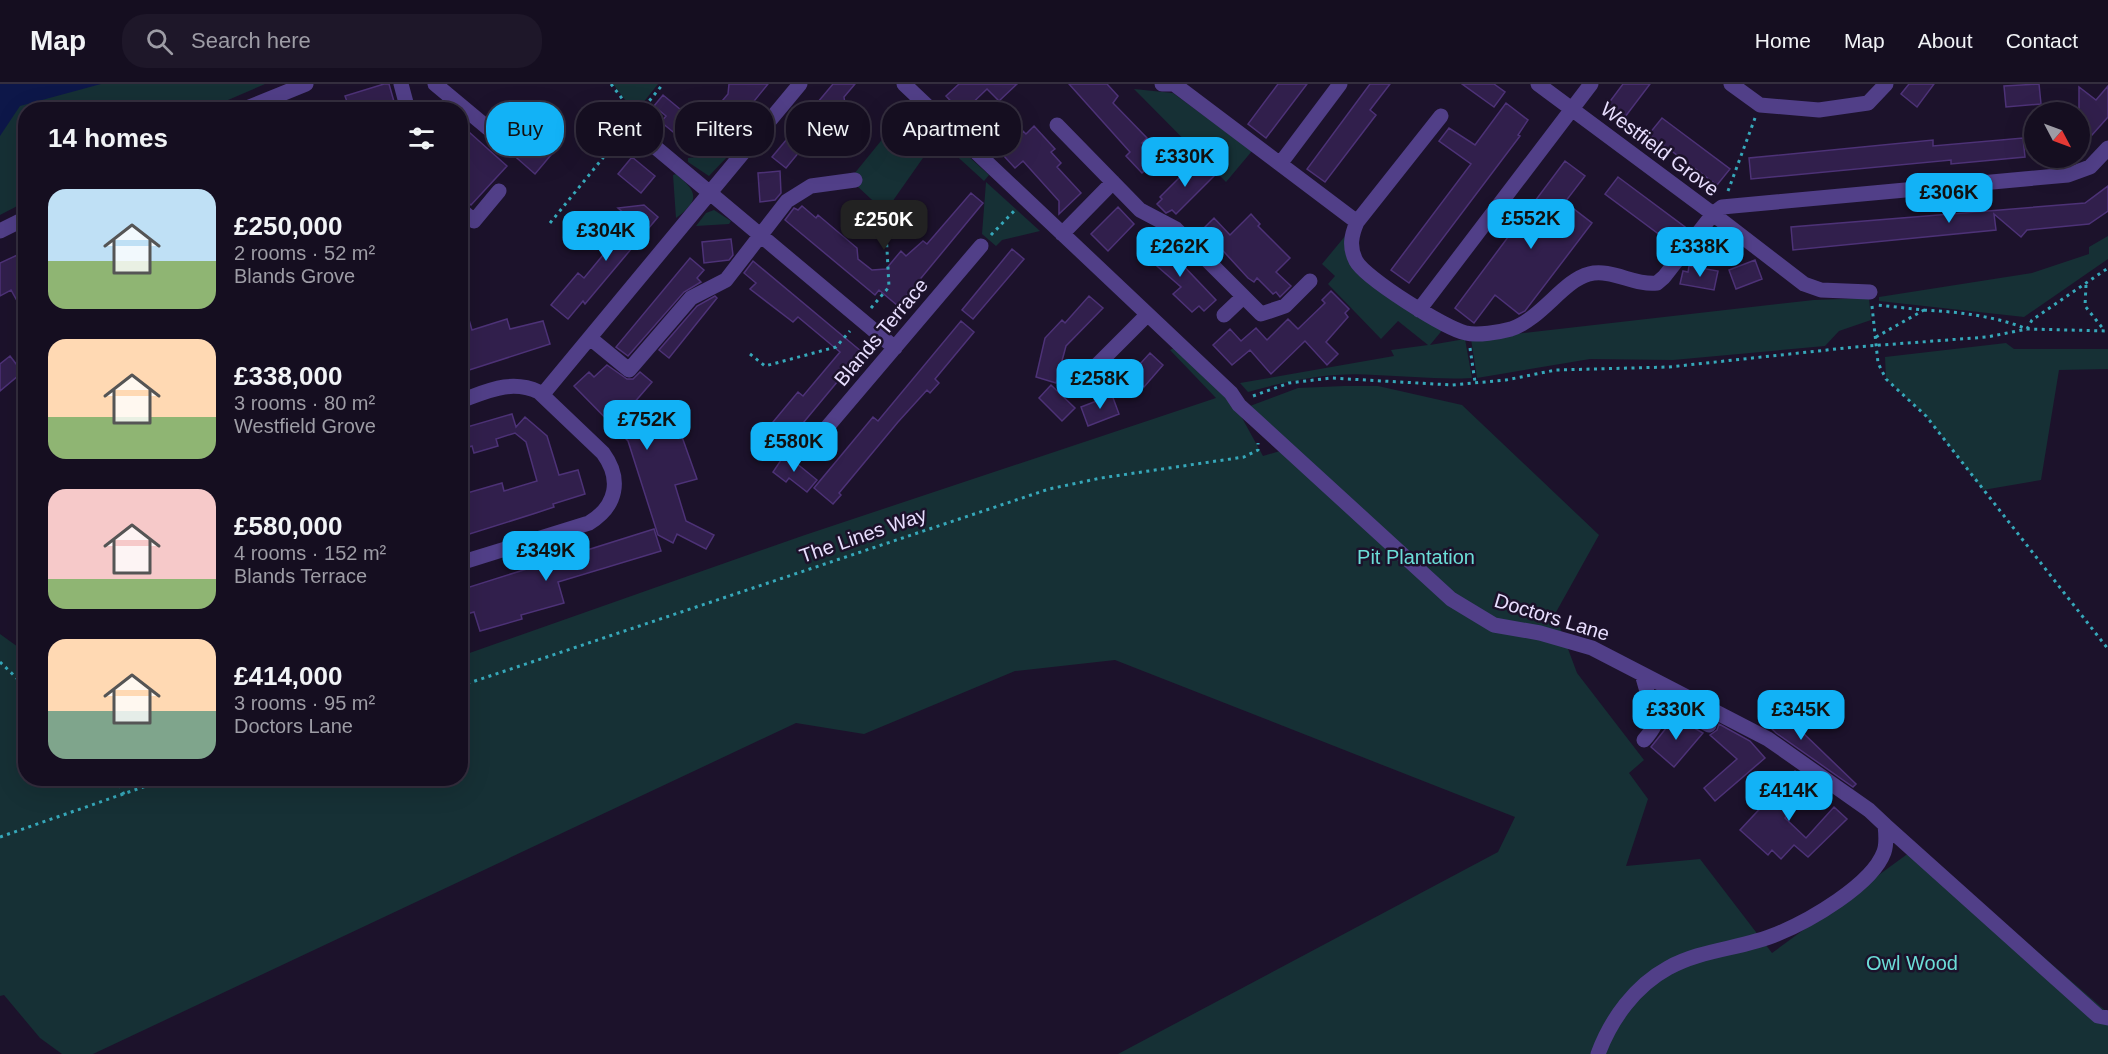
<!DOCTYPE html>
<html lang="en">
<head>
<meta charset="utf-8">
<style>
	:root { --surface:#150e20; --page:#1e1729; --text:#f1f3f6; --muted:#9d9ca5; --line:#342e3e; --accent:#12b2f6 }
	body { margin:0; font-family:Arial,sans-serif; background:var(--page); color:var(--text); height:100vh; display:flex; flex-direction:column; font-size:22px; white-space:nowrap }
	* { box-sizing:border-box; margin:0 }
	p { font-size:20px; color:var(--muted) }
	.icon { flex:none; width:33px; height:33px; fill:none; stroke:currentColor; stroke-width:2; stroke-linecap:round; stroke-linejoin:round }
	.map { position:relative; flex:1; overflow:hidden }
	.panel { position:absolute; left:18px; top:18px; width:450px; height:684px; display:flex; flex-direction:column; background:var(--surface); border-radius:24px; box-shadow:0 6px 24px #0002,0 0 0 2px var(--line) }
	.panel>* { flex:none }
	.guide { position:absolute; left:486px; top:18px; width:570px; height:54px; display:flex; gap:12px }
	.needle { width:39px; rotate:131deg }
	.tools { position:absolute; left:2024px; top:18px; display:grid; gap:12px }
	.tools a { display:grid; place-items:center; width:66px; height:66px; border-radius:50%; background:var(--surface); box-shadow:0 6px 24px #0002,0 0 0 2px var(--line); font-size:30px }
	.price { position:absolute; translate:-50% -51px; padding:0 14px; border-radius:12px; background:var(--accent); color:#111; font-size:20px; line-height:39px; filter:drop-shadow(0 2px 3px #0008) }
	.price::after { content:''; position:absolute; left:50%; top:36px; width:18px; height:14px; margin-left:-9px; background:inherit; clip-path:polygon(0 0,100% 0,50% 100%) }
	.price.current { background:#222; color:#fff }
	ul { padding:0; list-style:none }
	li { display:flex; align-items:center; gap:18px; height:150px; padding:0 30px }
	li span { display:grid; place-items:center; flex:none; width:168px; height:120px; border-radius:18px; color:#555 }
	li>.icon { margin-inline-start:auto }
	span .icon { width:72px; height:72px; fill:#fffc; stroke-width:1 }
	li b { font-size:26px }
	h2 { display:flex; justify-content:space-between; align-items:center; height:72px; padding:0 30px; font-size:26px }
	.tag { padding:0 21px; border-radius:24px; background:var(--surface); box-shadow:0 6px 24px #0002,0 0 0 2px var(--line); font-size:21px; line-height:54px }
	.tag.current { background:var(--accent); color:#111 }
	header { display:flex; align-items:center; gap:36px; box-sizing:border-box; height:84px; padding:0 30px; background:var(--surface); border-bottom:2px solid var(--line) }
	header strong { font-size:28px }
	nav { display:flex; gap:33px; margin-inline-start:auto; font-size:21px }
	.search { width:420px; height:54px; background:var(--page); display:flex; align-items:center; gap:15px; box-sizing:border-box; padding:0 21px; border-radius:24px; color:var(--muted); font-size:22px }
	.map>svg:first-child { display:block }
	.green { fill:#163035 }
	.water { fill:#0d1749 }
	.building { fill:#311f4c; stroke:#4d3277; stroke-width:1.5 }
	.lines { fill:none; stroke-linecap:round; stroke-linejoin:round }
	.path { stroke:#36a8ba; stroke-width:3; stroke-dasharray:3 4.5; stroke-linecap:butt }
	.minor { stroke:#513f88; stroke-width:15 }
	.labels { text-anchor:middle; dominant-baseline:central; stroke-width:5; stroke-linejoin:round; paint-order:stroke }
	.street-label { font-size:20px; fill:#e8defe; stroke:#1c122b }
	.park-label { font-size:20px; fill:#6bddd7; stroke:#1c122b }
</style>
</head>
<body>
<header>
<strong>Map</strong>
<div class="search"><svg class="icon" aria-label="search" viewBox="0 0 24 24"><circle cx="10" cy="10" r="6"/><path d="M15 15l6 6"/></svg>Search here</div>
<nav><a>Home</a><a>Map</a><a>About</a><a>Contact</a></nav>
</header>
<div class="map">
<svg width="2108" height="970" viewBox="0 0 2108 970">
	<rect width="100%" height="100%" fill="#1c122b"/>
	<path class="green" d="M0 0H265L207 25 26 26 25 118 0 131Z
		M613 0H658L635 29Z
		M1134 5 1173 9 1252 67 1226 98Z
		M911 20 989 91 984 97 937 54 885 128 856 101 854 90Z
		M726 70 728 72 709 92 688 78V74Z
		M676 90C698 108 700 116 676 134L673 91Z
		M986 98 1040 147 1002 156 996 162 982 150Z
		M714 126 731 137 729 140 696 142 706 129Z
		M1346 151 1345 167 1352 183 1444 244 1430 261 1465 255 1472 294C1439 296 1408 292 1375 291 1332 288 1290 296 1248 308L1240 299 1394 272 1391 266 1428 261 1398 237 1381 255 1328 200 1335 192 1322 180Z
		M2108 152V175L2024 233 1879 217V213L2032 189 2089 170V163Z
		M1869 214 1871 236 1839 247 1825 262 1673 276 1590 275 1477 294 1471 255 1814 216Z
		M2006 259 2014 265H2108V285L2059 286 2041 396 1983 406 1926 332 1886 295 1885 273Z
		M1176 263 1236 323 1263 372 1280 367 1250 322 1298 304 1344 302H1378L1462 321 1599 451 1555 530 1577 589 1644 676 1629 689 1648 715 1626 782 1700 775 1772 869 1917 763 2108 929V970H1118L1498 768 1515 733 1115 576 1015 587 864 650 796 639 93 970H62L40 954 4 911 0 912V550L25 568 26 694H460L461 572 802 452 1216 314 1170 266Z"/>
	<path class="water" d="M0 0H101L20 22 0 52Z"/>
	<path class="building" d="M384 0H389L395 21 381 26H350L345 12Z
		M729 0H768L725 53 711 40 721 27 717 23 728 10Z
		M833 0H855L844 13 846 26 832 28 786 84 772 73Z
		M959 0H1017L999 17 987 5 962 29 946 12Z
		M1069 0H1107L1118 12 1113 19 1147 54 1142 59 1157 75 1142 89 1126 72 1130 68Z
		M1278 0H1307L1266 54 1248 40Z
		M1370 0H1390L1370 26 1376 31 1325 98 1307 85Z
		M1462 0H1494L1505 8 1494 23Z
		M1623 0H1650L1625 33 1608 20Z
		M1909 0H1934L1917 23 1901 10Z
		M2039 0 2041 20 2006 23 2004 2Z
		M2108 2V33L2092 51 2087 47 2079 57V3L2096 16Z
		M663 11 698 40 684 57 661 38 666 32 654 22Z
		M1506 19 1528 36 1518 51 1520 52 1409 199 1391 186 1471 80 1439 57 1449 44 1475 61Z
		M1662 34 1730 85 1717 101 1649 50Z
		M536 37 561 59 535 90 510 68Z
		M460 40 507 82 471 121 460 112Z
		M1034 42 1055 65 1051 68 1061 79 1057 83 1081 109 1059 130V117L1023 77 1015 84 1003 71 1023 47 1026 50Z
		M2023 54 2025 73 1951 80V76L1751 95 1749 74 1933 56V62Z
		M632 73 655 92 641 109 618 90Z
		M1198 75 1214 92 1176 130 1172 126 1166 129 1157 120 1162 115 1160 113Z
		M1565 77 1585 92 1565 118 1592 139 1525 227 1519 230 1495 211 1474 239 1455 224Z
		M780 87 781 109 775 116 760 118 758 89Z
		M1618 93 1685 143 1672 160 1605 110Z
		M2108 102V127L2089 140 2027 146 2021 153 1994 130 1996 146 1793 166 1791 143 2085 119Z
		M971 109 983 119 898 222 879 206 875 211 785 136 794 124 798 126 802 122 816 134 818 131 857 164 858 175 872 186 886 185 901 167 906 172 923 157 927 160Z
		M644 121 658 133 585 220 583 217 568 235 551 221 578 189 584 194 632 136 618 124Z
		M1118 123 1134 140 1108 167 1091 150Z
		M1251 130 1260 140 1258 142 1290 174 1276 188 1291 202 1280 213 1276 208 1273 210 1257 194 1254 198 1248 194 1203 145 1214 134 1230 151Z
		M731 155 733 171 729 176 704 179 702 158Z
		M1158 155 1216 216 1204 227 1199 222 1192 228 1173 210 1181 203 1143 170Z
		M1012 165 1024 175 973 235 962 226Z
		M26 167V233L11 206 0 212V179Z
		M690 174 704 186 697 194 701 198 684 208 628 272 616 263Z
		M1755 176 1762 195 1736 205 1729 186Z
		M753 177 862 268 779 368 766 357 769 354 763 350 798 308 803 312 840 268 798 233 793 238 750 205 756 199 744 189Z
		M1689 182 1718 187 1714 206 1680 200 1683 187 1688 188Z
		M1331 207 1349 225 1345 229 1348 233 1326 258 1338 270 1327 281 1305 257 1271 290 1250 266 1232 281 1213 261 1230 245 1241 257 1256 244 1267 256 1288 235 1298 245 1325 219 1322 216Z
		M715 212 717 214 669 274 659 266 697 222Z
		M1089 212 1103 224 1066 262 1056 299 1036 293 1045 254 1062 236 1065 239Z
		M464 218 472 246 507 235 510 245 543 237 550 260 460 289V219Z
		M961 237 974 248 935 295 939 299 930 309 927 306 898 338 839 409 841 411 833 420 814 404 873 333 878 337Z
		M1150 269 1163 281 1144 303 1130 291Z
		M10 272 20 285 17 288 19 291 0 307V280Z
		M607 281 627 295H633L640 288 652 298 633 320 639 326 637 328 659 350 671 346 674 353 681 350 697 395 675 401 686 437 714 451 706 465 677 450 673 459 658 451 628 357 574 302 589 288 594 293Z
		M1051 301 1075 324 1062 337 1039 314Z
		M1112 311 1119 330 1088 342 1081 323Z
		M512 330 516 343 525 333 547 352 559 391 578 386 585 410 553 420 554 423 536 429 460 453V411L502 399 504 407 537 397 526 358 515 349 496 355 498 362 474 369 472 362 460 366V345Z
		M785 370 817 396 807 408 789 394 786 398 773 388Z
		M654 445 661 467 558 498 564 519 521 531 522 535 480 547 474 528 460 532V506Z
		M1773 620 1856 700 1853 703 1776 649 1760 633Z
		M1675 633 1703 649 1674 683 1651 663Z
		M1719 640 1750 657 1765 674 1715 717 1704 704 1737 675 1710 651 1717 646Z
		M1795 687 1813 704 1785 734 1806 754 1834 723 1847 735 1808 773 1794 761 1781 775 1772 766 1768 771 1740 746Z"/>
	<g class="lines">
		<path class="path" d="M611 0 636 33
			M1728 107 1755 34
			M550 139 663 0
			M991 151 1015 126
			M2086 201 2085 222 2104 246
			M1872 222 1878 279 1886 295 1926 332 2108 565
			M871 224 889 203 885 128
			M1924 226C1959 228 1995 232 2027 245L2032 236 2108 184
			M1876 253 1924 226 1877 221
			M1470 264 1475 298
			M750 270 765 282 836 263 850 247
			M1253 312 1289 299 1331 294 1452 301 1506 296 1556 286 1669 283 1855 263 1987 253 2027 245 2108 247
			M0 578 26 603
			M460 602 1049 405 1101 394 1244 373 1258 366V359
			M117 694 124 711
			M0 753 169 694"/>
		<path class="minor" d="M401 0 408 26
			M435 0 501 55
			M904 0 1231 309 1239 321 1451 515 1494 541 1540 549 1592 564 1768 655 1869 726 1885 741C1886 750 1887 760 1884 768 1872 801 1809 837 1777 850 1742 865 1702 865 1668 884 1635 902 1611 935 1598 970
			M1162 0H1174L1357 138
			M1538 0 1713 130 1722 123 2068 91 2090 83 2108 64
			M1731 0 1760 21 1819 26 1868 19 1886 0
			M242 26 306 0
			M1441 32 1357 138C1351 152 1349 163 1356 177 1365 194 1446 245 1466 249 1477 252 1500 248 1511 245 1541 235 1564 196 1589 190 1611 184 1635 202 1657 199L1664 193 1713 130 1804 200 1821 206 1870 208
			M1057 41 1140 126 1176 145 1261 230 1285 222 1310 197
			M648 57 895 264
			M1280 80 1340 0
			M460 125 474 137 499 107
			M0 147 26 134
			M1062 150 1113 98
			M1419 226 1591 0
			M1224 231 1243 213
			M590 254 629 286 691 214 726 196 787 117 811 102 855 96
			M1089 289 1147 231
			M543 310 800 0
			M460 317C488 307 511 295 539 308L603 369C622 395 617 422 589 439L460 479
			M812 361 981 162
			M1642 590 1648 611 1659 623C1658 637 1653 646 1644 656
			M1659 623H1677L1709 641
			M1885 741 2098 932 2108 934"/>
	</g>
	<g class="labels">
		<g class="street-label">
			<text transform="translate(1660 65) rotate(37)">Westfield Grove</text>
			<text transform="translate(881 248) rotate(-50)">Blands Terrace</text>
			<text transform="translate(863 451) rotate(-19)">The Lines Way</text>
			<text transform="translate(1552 533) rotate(17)">Doctors Lane</text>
		</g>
		<g class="park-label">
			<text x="1416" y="473">Pit Plantation</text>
			<text x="1912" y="879">Owl Wood</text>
		</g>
	</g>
</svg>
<div class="tools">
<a><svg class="needle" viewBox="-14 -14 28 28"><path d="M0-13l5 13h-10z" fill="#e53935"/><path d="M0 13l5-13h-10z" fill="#9d9ca5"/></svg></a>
</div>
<b class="price" style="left:1185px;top:104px">£330K</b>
<b class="price" style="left:1949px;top:140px">£306K</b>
<b class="price" style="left:1531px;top:166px">£552K</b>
<b class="price current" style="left:884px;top:167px">£250K</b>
<b class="price" style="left:606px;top:178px">£304K</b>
<b class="price" style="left:1180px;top:194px">£262K</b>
<b class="price" style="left:1700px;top:194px">£338K</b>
<b class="price" style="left:1100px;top:326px">£258K</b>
<b class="price" style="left:647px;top:367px">£752K</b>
<b class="price" style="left:794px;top:389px">£580K</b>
<b class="price" style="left:546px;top:498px">£349K</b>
<b class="price" style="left:1676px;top:657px">£330K</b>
<b class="price" style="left:1801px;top:657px">£345K</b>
<b class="price" style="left:1789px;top:738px">£414K</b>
<div class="guide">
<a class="tag current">Buy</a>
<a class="tag">Rent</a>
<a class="tag">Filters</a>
<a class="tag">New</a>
<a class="tag">Apartment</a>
</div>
<section class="panel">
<h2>14 homes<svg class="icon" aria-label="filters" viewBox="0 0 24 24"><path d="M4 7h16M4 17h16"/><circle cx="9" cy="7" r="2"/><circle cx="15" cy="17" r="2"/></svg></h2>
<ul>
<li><span style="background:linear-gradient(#bfe0f5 60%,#8fb573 0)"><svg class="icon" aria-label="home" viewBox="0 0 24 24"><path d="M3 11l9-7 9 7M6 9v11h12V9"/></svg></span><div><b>£250,000</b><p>2 rooms · 52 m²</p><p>Blands Grove</p></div></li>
<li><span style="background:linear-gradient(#ffd9b3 65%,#8fb573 0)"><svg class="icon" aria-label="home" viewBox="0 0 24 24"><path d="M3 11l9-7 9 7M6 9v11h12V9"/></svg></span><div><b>£338,000</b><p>3 rooms · 80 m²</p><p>Westfield Grove</p></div></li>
<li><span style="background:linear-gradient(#f6c9c9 75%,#8fb573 0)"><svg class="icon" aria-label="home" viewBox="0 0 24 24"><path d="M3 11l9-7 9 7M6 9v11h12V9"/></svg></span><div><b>£580,000</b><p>4 rooms · 152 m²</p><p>Blands Terrace</p></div></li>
<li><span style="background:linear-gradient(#ffd9b3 60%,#7fa58c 0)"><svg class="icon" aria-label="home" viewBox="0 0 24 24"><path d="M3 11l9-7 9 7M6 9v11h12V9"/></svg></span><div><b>£414,000</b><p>3 rooms · 95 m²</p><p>Doctors Lane</p></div></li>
</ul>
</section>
</div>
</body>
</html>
